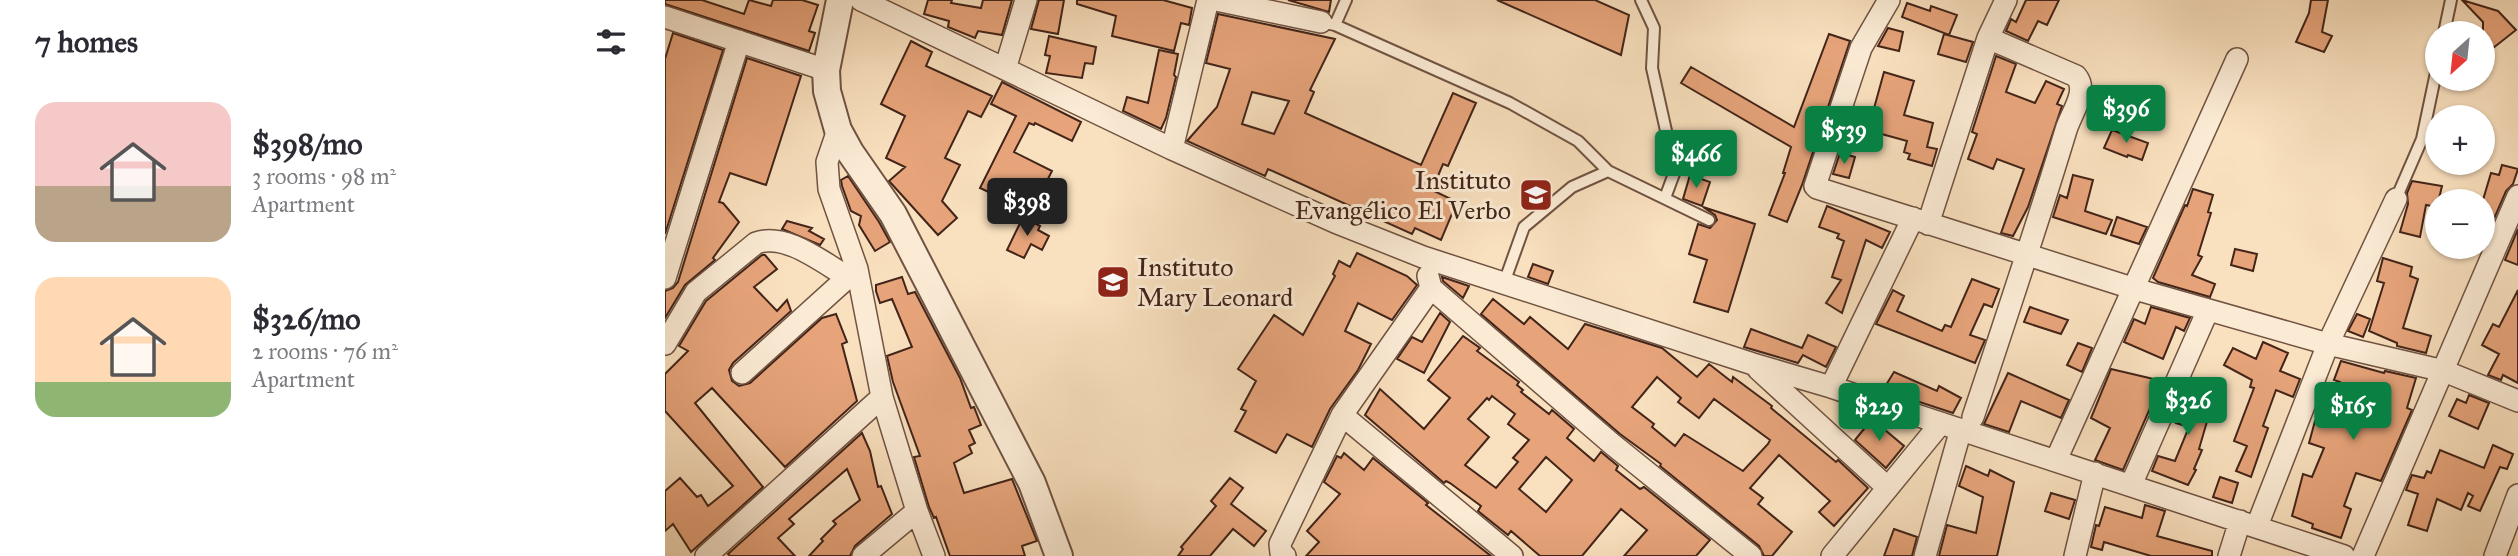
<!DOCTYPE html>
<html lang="en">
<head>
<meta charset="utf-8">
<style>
	:root { --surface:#fff; --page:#f2f2f3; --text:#2b2b33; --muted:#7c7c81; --accent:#0b8043 }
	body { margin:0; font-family:"IM FELL Great Primer",serif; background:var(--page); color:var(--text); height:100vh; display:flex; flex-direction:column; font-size:26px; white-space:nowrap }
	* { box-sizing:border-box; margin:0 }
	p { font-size:23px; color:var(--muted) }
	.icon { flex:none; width:38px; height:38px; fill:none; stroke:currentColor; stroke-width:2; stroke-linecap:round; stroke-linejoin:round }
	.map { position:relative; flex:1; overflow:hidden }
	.sheet { display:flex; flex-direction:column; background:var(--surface); width:665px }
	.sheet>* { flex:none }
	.needle { width:46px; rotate:207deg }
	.controls { position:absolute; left:1760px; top:21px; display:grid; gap:14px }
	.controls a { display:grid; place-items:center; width:70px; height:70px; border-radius:50%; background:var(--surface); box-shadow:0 2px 5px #0004; font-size:35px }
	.price { position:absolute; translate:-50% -60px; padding:0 16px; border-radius:7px; background:var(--accent); color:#fff; font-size:23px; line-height:46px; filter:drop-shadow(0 2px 4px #0008) }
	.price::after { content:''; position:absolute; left:50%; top:42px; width:21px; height:16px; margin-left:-10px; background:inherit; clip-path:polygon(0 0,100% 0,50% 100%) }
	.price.selected { background:#222; color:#fff }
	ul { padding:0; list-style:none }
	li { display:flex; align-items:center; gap:21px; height:175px; padding:0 35px }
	li span { display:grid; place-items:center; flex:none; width:196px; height:140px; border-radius:21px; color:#555 }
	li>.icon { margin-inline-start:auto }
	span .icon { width:84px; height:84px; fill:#fffc; stroke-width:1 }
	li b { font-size:30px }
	h2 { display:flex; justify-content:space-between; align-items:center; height:84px; padding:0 35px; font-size:30px }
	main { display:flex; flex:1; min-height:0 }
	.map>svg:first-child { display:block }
	.building { fill:#e7a47b; stroke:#422419; stroke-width:2; fill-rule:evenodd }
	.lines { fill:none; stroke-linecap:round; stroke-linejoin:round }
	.service-casing { stroke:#705342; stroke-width:14 }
	.minor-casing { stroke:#705342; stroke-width:24 }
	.tertiary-casing { stroke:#705342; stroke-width:30 }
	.service { stroke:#fbebd5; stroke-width:10 }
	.minor { stroke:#fbebd5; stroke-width:21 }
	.tertiary { stroke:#fbebd5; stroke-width:26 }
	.labels { text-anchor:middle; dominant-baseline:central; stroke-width:6; stroke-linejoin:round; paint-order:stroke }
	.poi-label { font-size:26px; fill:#422419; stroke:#fbebd5; text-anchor:end }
</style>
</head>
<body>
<main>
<section class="sheet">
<h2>7 homes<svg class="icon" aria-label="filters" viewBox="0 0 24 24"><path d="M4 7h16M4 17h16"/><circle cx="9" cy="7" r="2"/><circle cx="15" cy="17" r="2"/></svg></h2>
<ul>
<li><span style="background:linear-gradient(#f6c9c9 60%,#b9a48a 0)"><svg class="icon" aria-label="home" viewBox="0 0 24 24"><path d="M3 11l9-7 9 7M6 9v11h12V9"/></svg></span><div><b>$398/mo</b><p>3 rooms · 98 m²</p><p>Apartment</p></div></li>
<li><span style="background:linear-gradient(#ffd9b3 75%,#8fb573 0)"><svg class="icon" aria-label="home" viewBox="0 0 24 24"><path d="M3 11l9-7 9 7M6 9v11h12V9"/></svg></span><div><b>$326/mo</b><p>2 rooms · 76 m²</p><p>Apartment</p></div></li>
</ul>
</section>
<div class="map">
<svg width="1853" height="556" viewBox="0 0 1853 556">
	<rect width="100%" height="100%" fill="#f9e0be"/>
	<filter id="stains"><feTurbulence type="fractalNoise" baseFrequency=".00286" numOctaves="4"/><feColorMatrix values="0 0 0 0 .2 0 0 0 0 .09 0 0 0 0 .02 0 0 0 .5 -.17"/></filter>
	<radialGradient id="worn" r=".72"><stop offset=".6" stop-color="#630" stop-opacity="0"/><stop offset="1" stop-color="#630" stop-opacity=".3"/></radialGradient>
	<path class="building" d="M0 0H37L79 14 84 0 106 6 108 0H137L153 5 144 31 150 33 144 51 0 4Z
		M263 0H287L286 3 316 8 318 0H347L337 35 313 31 310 38 283 27 284 21 259 14Z
		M374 0H399L393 34 366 29Z
		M412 0H498L527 8 524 25 516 23 509 51 447 36 451 16 412 4Z
		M623 0H666L664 12Z
		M832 0H930L964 15 956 55Z
		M1361 0H1394L1382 25 1373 21 1363 41 1341 31 1346 19 1351 22Z
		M1646 0H1663L1657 32 1667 36 1659 52 1631 42 1644 13Z
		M1797 0 1833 11 1851 30 1818 56V22Z
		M1242 3 1265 11 1266 6 1292 15 1284 35 1237 17Z
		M553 14 670 39 645 90 649 92 640 113 756 165 788 93 811 103 783 166 778 164 767 190 792 202 776 240 750 228 747 234 603 169 600 176 522 141 552 107 565 69 541 63ZM587 92 624 101 609 134 577 124Z
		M1223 28 1238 32 1234 51 1213 46Z
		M8 33 58 50 0 234V59Z
		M1164 34 1185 41 1137 185 1122 222 1104 215 1120 173H1118L1126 147 1016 83 1026 67 1129 127Z
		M1279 34 1308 42 1301 62 1273 54Z
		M384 36 431 47 428 64 420 63 417 78 381 73 385 56 380 55Z
		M246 41 267 52 261 66 327 96 316 117 303 111 280 158 295 165 277 201 292 218 273 235 224 181 240 167 221 158 240 116 216 104Z
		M494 50 513 54 509 75 511 77 501 118 496 129 458 111 462 97 483 103Z
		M1331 56 1351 64 1341 92 1370 103 1381 81 1399 89 1392 104 1397 106 1363 207 1348 236 1336 233 1359 169 1332 159 1328 169 1303 159 1312 134 1307 132Z
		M82 58 136 76 121 123 101 185 65 173 54 202 58 203 74 222 48 258 50 260 20 285 0 318V291L8 288 13 282Z
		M1219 72 1249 81 1239 115 1268 123 1262 147 1272 149 1267 166 1243 159 1245 154 1239 152 1242 141 1184 125 1190 107 1208 112Z
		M337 82 416 122 407 141 370 123 369 125 364 123 349 152 387 171 363 218 339 206 341 200 315 188 351 116 326 104Z
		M1447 130 1483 143 1477 160 1463 155 1462 157 1439 148Z
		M1175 153 1190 157 1184 178 1168 174Z
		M1837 165 1853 169 1848 184 1841 191 1818 244V200L1826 173 1834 175Z
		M1025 175 1045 182 1037 206 1018 199Z
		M1408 175 1428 180 1420 211 1447 220 1441 234 1388 217 1395 195 1402 198Z
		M183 176 214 222 225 242 210 251 194 225 196 216 186 211 177 186 176 180Z
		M1747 181 1777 186 1772 207 1761 205 1755 237 1735 232 1743 204 1742 193Z
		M1528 189 1548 195 1543 212 1546 213 1533 255 1537 257 1527 275 1550 284 1545 297 1493 282 1488 278 1520 205 1522 206Z
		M1162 206 1225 232 1217 248 1201 240 1177 313 1161 303 1176 280 1167 277 1179 241 1172 238 1174 234 1154 227Z
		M1038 207 1090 224 1063 312 1029 302 1042 260 1024 254 1033 224 1045 228 1052 220 1050 215Z
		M358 217 375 226 373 230 384 236 377 250 366 244 359 258 342 250Z
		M1452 217 1482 227 1474 244 1446 235Z
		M122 221 147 228 144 231 159 239 155 245 117 229Z
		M1853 229V265L1840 260Z
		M1570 249 1592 254 1588 271 1566 265Z
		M692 253 742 276 752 285 727 320 693 303 680 331 706 344 693 370 665 409 647 447 622 434 611 453 570 431 581 411 576 409 591 381 573 369 609 315 638 335 670 276 668 274 674 261 685 267Z
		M97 255H100L112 269 89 287 112 311 122 300 126 311 68 363 64 370 67 381 74 386 85 383 157 318 171 314 182 342 177 344 192 401 120 467 47 388 30 403 98 487 26 552 8 524 0 531V491L15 478 32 497 36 495 43 506 68 486 0 411V374L23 351 14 346 41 301Z
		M1718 258 1747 267 1745 276 1753 279 1738 328 1766 336 1761 353 1732 346V343L1704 331 1719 283 1712 281Z
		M868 264 888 271 883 284 863 277Z
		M237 277 243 294 250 292 295 378 306 408 309 407 316 425 304 430 310 443 304 446 307 453 289 463 299 493 347 479 372 541 357 546 360 556H285L271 517 269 518 264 507 249 457 255 456 228 382 222 356 247 347 227 299 215 303 211 291V285Z
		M777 277 804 286 798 298 778 281Z
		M1307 279 1334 289 1327 307 1319 304 1305 335 1320 340 1310 363 1211 324 1228 290 1239 296 1232 311 1277 331 1280 325 1286 327Z
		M1853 290V383L1838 375 1836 380 1823 375 1834 354 1817 345 1828 324 1834 327Z
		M828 299 859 324 865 317 903 349 920 324 997 348 1032 377 1044 364 1067 382 1068 377 1107 406 1106 408 1171 462 1173 460 1203 488 1169 526 1154 512 1165 501 1114 455 1085 488 1098 498 1093 504 1127 532 1107 556H1099L1094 546 995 466 996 464 955 434 816 314ZM992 377 1016 398 1013 402 1034 418 1049 399 1105 440 1103 444 1078 471 1019 434 1010 446 987 427 989 424 967 407Z
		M1365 307 1403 320 1396 334 1359 322Z
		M1486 307 1525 318 1519 331 1511 327 1498 359 1459 342 1469 319 1480 324Z
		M775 313 785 322 759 373 732 359 747 337 757 342Z
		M1692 314 1705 319 1698 337 1683 331Z
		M1086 329 1137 348 1143 335 1171 347 1161 367 1138 355 1133 363 1079 347Z
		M798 336 815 348 812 351 854 382 852 385 858 390 856 392 884 414 887 410 909 429 902 438 929 461 936 452 953 466 951 470 975 489 979 487 1045 540 1031 556H959L982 530 956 509 917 556H875L846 531 843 535 813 511 816 506 785 483 781 481 779 483 700 415 715 389 759 429 785 398 763 380ZM827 396 850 414 843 424 864 440 848 458 853 462 831 488 800 465 824 437 803 419 822 398 824 400ZM881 457 907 480 881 512 854 489Z
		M1598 342 1623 353 1615 371 1635 379 1628 397 1611 390 1598 426 1603 428 1586 477 1571 471 1582 446 1569 441 1589 388 1585 387 1587 380 1559 365 1568 348 1591 359Z
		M1413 343 1427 348 1417 372 1402 365Z
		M1676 361 1719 373 1720 371 1751 378 1742 408 1747 410 1716 481 1691 473 1679 506 1686 509 1676 538 1647 528 1648 524 1627 516 1638 474 1647 477 1659 448 1644 443 1650 421 1656 423 1675 382 1669 380Z
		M1446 369 1497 381 1458 470 1430 460 1445 428 1426 418Z
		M1229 372 1272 391 1274 386 1296 398 1288 413 1218 390Z
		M1343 373 1404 400 1396 418 1356 401 1344 432 1319 424Z
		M1523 387 1550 394 1534 449 1537 450 1529 469 1531 470 1523 485 1487 471 1493 456 1510 461 1524 427 1511 423Z
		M1804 395 1824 403 1813 429 1784 416 1792 399 1801 403Z
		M1207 419 1239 446 1221 468 1190 440Z
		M197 433 205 451 213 487 216 486 227 514 190 546 185 556H144L158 541 156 539 171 524 168 521 195 500 182 469 124 519 129 524 113 538 130 556H65L63 554Z
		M1828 445 1848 454 1842 469 1835 467 1815 511 1803 506 1808 496 1803 493 1796 510 1772 499 1762 531 1743 525 1753 494 1741 490 1747 475 1759 478 1762 471 1766 473 1775 450 1819 468Z
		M679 453 699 470 708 458 763 503 761 505 826 556H641L654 542 642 531 675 494 659 482 672 456 676 458Z
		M1301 466 1323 476 1325 470 1349 482 1332 556H1274L1282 525 1311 533 1318 497 1294 486Z
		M1555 477 1573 483 1567 503 1548 497Z
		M565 478 578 488 566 504 601 531 589 546 568 529 545 556H513L518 549 516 547 551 506 546 501Z
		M1386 493 1410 500 1404 519 1380 511Z
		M1480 505 1500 511 1492 536 1547 551V556H1486L1439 542 1437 550 1426 547 1431 525 1434 526 1440 507 1477 518Z
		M1229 529 1252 537 1247 556H1219Z"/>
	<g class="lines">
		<defs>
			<path id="service" d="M976 0 989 28 987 68 1010 171 1000 198
				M656 22 670 25 845 103 913 141 943 171
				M670 25 681 0
				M1779 33 1786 0
				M1731 199 1757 139 1773 63
				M839 283 859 227 907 187 943 171 1044 220"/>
			<path id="minor" d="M196 0 507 149 670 222 758 257 1088 364 1166 387 1679 556
				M551 0 656 22
				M1224 0 1196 48 1150 186 1152 188 1470 289 1663 344 1779 371 1853 401
				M0 17 161 70
				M340 69 361 0
				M173 130 162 162 164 189 192 269 217 397 252 511 269 556
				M507 149 543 0
				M1263 224 1323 38 1341 0
				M0 278 74 41
				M766 288 947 444 1086 556
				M0 344 31 292 91 243C121 232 158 263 183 277
				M1093 369 1223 488
				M77 373 192 269
				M1166 387 1248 218
				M677 415 847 556
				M1308 417C1340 321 1372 226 1401 130 1406 113 1424 91 1411 76L1323 38
				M1391 460 1572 59
				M1466 485 1543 310
				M1592 526 1663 344 1731 199
				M41 556 217 397
				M198 556 252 511
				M620 556 616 553 615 544 677 415 766 288 763 276
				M1167 556 1276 423
				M1260 556 1296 429
				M1410 556 1430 473
				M1564 556 1575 521
				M1698 556 1853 196
				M1830 556 1853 495"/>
			<path id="tertiary" d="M175 0 161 70 162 91 173 130 185 152 228 214 367 483 394 556"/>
		</defs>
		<use href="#service" class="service-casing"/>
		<use href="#minor" class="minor-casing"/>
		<use href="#tertiary" class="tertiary-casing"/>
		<use href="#service" class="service"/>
		<use href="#minor" class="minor"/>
		<use href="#tertiary" class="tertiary"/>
	</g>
	<defs>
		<symbol id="school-square" viewBox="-11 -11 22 22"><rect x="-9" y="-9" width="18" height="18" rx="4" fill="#8f2418" stroke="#fbebd5"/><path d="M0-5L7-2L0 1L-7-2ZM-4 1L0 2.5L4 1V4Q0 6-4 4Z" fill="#fff"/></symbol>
	</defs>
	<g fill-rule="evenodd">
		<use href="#school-square" x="852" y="176" width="38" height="38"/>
		<use href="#school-square" x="429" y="263" width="38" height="38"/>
	</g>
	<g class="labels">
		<g class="poi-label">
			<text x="846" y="180">Instituto<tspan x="846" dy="30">Evangélico El Verbo</tspan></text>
			<text x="472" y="267" text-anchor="start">Instituto<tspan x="472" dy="30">Mary Leonard</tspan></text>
		</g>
	</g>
	<rect width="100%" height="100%" filter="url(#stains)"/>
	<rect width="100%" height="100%" fill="url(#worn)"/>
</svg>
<div class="controls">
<a><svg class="needle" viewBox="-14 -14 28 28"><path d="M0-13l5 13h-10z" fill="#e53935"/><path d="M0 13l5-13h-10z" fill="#7c7c81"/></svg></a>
<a>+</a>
<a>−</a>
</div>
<b class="price" style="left:1461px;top:145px">$396</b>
<b class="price" style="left:1179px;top:166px">$539</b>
<b class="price" style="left:1031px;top:190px">$466</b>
<b class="price selected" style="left:362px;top:238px">$398</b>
<b class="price" style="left:1523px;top:437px">$326</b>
<b class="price" style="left:1688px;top:442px">$165</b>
<b class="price" style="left:1214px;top:443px">$229</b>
</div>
</main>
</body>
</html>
